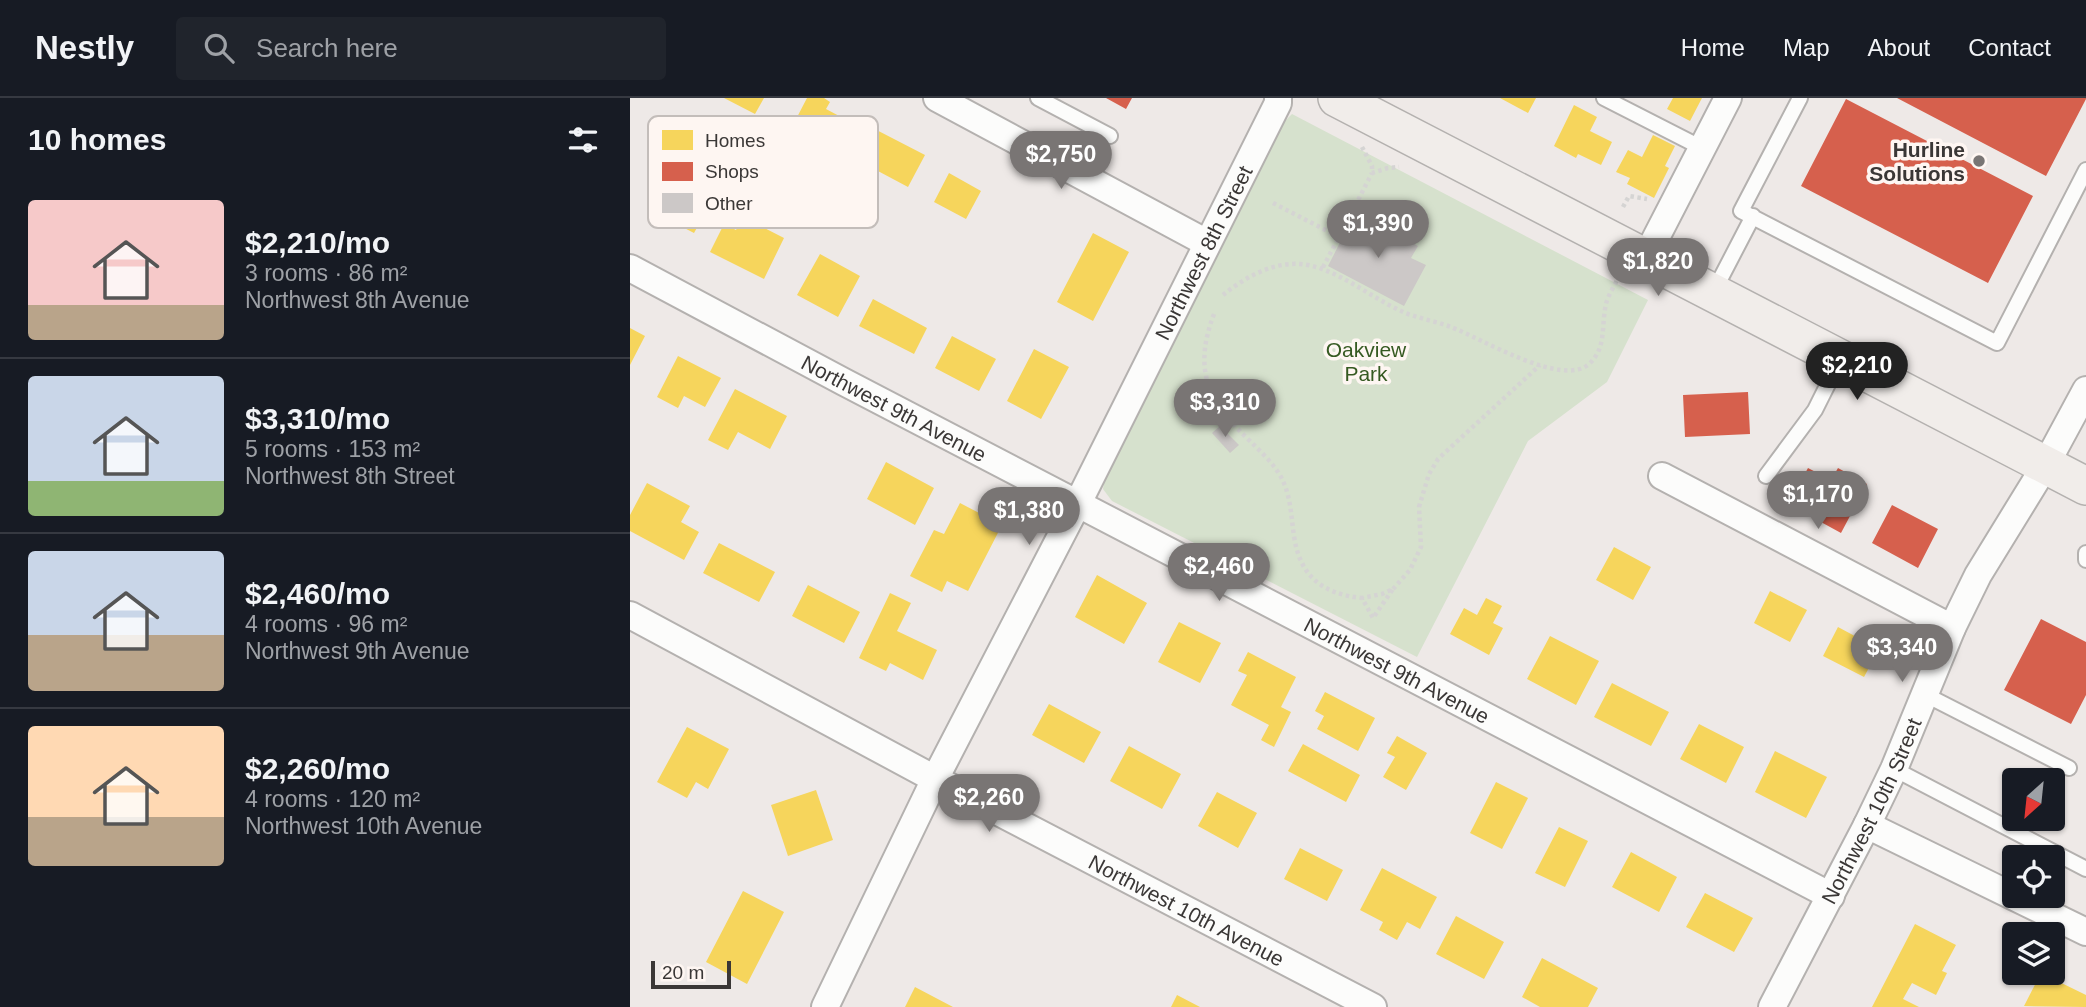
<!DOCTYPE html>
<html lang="en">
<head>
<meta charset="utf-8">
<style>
	:root { --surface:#171b24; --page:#20242c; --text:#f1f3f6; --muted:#9ea1a6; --line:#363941; --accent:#797574 }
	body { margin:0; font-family:Helvetica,sans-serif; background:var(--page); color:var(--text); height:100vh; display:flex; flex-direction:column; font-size:26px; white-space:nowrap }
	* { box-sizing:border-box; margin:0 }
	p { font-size:23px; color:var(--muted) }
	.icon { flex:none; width:38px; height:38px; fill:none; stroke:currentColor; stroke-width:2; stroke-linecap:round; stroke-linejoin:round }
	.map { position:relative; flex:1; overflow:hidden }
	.sheet { display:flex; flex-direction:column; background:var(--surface); width:630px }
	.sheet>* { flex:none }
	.needle { width:46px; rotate:207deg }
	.controls { position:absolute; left:1372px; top:670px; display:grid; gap:14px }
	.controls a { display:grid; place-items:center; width:63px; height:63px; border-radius:7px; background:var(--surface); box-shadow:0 2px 5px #0004; font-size:35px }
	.scale { position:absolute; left:21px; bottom:18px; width:80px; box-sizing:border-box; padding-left:7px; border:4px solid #3a3736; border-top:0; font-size:19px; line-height:24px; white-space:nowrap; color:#3a3736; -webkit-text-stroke:5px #fef6f2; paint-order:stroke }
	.price { position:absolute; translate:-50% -60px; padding:0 16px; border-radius:24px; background:var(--accent); color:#fff; font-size:23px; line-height:46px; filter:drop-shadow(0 2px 4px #0008) }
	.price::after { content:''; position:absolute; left:50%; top:42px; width:21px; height:16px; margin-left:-10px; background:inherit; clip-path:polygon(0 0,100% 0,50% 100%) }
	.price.selected { background:#222; color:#fff }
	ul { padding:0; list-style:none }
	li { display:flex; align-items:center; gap:21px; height:175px; padding:0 28px }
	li+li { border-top:2px solid var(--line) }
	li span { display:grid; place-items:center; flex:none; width:196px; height:140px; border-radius:7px; color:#555 }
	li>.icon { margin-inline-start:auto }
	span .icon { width:84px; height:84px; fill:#fffc; stroke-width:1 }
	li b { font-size:30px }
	h2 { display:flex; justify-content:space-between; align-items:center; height:84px; padding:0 28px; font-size:30px }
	header { display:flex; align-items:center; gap:42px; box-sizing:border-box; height:98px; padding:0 35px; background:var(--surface); border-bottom:2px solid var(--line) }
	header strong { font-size:33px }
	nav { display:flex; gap:38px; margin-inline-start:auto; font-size:24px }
	.search { width:490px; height:63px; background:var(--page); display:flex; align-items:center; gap:18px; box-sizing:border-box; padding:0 24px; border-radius:7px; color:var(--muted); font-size:26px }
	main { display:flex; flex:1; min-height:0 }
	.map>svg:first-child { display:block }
	.green { fill:#d6e1cd }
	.homes { fill:#f6d55c }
	.shops { fill:#d6604d }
	.building { fill:#ccc8c7 }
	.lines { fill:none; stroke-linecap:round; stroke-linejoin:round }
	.lane-casing { stroke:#b4b1af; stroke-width:18 }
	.street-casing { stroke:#b4b1af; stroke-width:30 }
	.secondary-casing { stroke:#b4b1af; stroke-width:40 }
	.path { stroke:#d5d4d3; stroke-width:4.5; stroke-dasharray:3.5 3.5; stroke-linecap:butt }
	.lane { stroke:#fcfcfb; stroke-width:14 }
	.street { stroke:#fcfcfb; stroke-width:26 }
	.secondary { stroke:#f1edea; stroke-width:37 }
	.poi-dot { fill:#797574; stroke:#fef6f2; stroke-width:2.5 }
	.labels { text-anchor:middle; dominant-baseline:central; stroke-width:7; stroke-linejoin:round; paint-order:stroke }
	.poi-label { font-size:21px; font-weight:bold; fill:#3a3736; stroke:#fef6f2; text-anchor:end }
	.street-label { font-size:21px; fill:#3a3736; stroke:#fef6f2 }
	.park-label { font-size:21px; fill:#365a22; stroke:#fef6f2 }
	.key { fill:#fef6f2; stroke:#c3bdba; stroke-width:2 }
	.key-label { font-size:19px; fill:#3a3736 }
</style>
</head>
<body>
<header>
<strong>Nestly</strong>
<div class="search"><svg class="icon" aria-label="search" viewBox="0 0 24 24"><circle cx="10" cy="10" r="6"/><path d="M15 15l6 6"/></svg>Search here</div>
<nav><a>Home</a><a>Map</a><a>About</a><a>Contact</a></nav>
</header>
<main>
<section class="sheet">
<h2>10 homes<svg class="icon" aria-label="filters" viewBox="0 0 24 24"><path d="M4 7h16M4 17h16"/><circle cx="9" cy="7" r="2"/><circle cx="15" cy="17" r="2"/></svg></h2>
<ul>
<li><span style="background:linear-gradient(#f6c9c9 75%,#b9a48a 0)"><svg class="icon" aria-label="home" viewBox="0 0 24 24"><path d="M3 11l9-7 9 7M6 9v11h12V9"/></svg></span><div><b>$2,210/mo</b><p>3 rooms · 86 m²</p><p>Northwest 8th Avenue</p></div></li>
<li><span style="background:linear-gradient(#c9d6e8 75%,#8fb573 0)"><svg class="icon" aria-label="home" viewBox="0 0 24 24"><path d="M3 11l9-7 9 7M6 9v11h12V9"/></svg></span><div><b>$3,310/mo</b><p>5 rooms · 153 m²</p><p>Northwest 8th Street</p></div></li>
<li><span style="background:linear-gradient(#c9d6e8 60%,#b9a48a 0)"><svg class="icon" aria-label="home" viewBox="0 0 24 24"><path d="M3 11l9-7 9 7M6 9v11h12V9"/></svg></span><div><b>$2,460/mo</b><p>4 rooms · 96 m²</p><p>Northwest 9th Avenue</p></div></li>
<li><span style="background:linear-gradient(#ffd9b3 65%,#b9a48a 0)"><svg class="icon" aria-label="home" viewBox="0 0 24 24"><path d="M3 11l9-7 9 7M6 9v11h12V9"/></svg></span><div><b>$2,260/mo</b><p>4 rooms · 120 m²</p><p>Northwest 10th Avenue</p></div></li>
</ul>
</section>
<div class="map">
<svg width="1456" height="909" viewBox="0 0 1456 909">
	<rect width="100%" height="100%" fill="#eee9e7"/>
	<path class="green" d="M662 16 1018 202 977 284 898 343 787 559 482 403 473 391 475 378 654 24Z"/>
	<path class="homes" d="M94 0H134L125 16Z
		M177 0H194L200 4 196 11 213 20 199 44 164 25Z
		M870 0H906L898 15Z
		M1043 0H1072L1060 23 1037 11Z
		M944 7 967 19 960 33 982 44 971 67 948 56 946 60 924 48Z
		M233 25 295 57 278 89 216 56Z
		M1023 37 1045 48 1035 68 1039 70 1024 100 997 86 1000 80 986 74 998 52 1012 59Z
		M319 75 351 93 336 121 304 104Z
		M43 91 78 110 64 135 29 117Z
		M113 119 154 140 134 181 80 154 94 126 106 132Z
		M463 135 499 154 463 223 427 204Z
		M190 156 230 178 208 219 167 197Z
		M243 201 297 230 284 256 229 228Z
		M0 230 15 238 0 267Z
		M322 238 366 261 349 293 305 270Z
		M404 251 439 269 411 321 377 303Z
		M48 258 91 280 75 309 54 298 48 310 27 299Z
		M105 291 157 318 140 351 108 334 98 352 78 342Z
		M256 364 304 390 285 427 237 401Z
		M17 385 60 408 51 424 69 434 54 462 0 433V417Z
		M330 405 372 427 338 493 317 483 312 494 280 478 304 432 314 436Z
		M89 445 145 474 129 504 73 475Z
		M984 449 1021 469 1003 502 966 482Z
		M467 477 517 505 494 546 445 519Z
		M178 487 230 514 214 545 162 518Z
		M1140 493 1177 512 1160 544 1124 525Z
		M260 495 281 505 267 533 307 552 293 582 260 565 256 573 229 560Z
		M856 500 872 508 863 525 873 530 859 557 820 536 834 510 847 517Z
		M549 524 591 545 570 585 528 564Z
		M1208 529 1249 551 1234 579 1193 558Z
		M920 538 969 563 946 607 897 581Z
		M618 554 666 579 651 609 661 614 644 649 631 642 639 627 601 607 617 577 608 573Z
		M982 585 1039 614 1021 648 964 619Z
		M695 594 745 620 728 653 687 631 694 618 685 613Z
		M419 606 471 634 454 665 402 637Z
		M1069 626 1114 649 1096 685 1050 661Z
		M57 629 99 651 78 691 66 684 57 700 27 684Z
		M767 638 797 655 776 692 753 679 765 659 757 655Z
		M673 646 730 677 716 704 658 673Z
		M499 648 551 676 532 711 480 683Z
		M1145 653 1197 679 1176 720 1125 694Z
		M866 684 898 700 872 751 840 735Z
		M186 692 203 742 158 758 141 707Z
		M587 694 627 715 608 750 568 728Z
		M929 729 958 743 935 789 905 775Z
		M670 750 713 772 697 803 654 781Z
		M1001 754 1047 779 1029 814 982 789Z
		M752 770 807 799 790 831 777 824 767 842 749 832 753 824 730 812Z
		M113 793 154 814 117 886 76 864Z
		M1075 795 1123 820 1104 854 1056 829Z
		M826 818 874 844 854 881 806 856Z
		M1285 826 1326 847 1312 873 1317 875 1306 897 1282 885 1273 901 1289 909H1242Z
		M912 860 968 890 958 909H910L892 899Z
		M1411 875 1456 897V909L1394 908Z
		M285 889 323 909H275Z
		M547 897 570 909H541Z"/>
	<path class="shops" d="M476 0H502L496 11Z
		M1267 0H1456V1L1416 78Z
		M1216 1 1403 98 1358 185 1171 88Z
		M1118 294 1120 336 1055 339 1053 297Z
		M1178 370 1201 382 1208 370 1237 386 1211 435 1158 406Z
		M1262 407 1308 431 1288 470 1242 445Z
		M1411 521 1456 544V597L1441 626 1374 592Z"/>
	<path class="building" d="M725 115 788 148 781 160 796 167 774 208 698 168Z
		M590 328 609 347 600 355 582 335Z"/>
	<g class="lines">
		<defs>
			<path id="lane" d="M408 0 480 38
				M974 0 1072 50
				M1170 0 1111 113 1367 245 1456 72
				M1083 195 1123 118
				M1136 378 1185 312 1210 262
				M1456 455V462
				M1294 596 1439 670
				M1264 671 1456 771"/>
			<g id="street">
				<path d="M307 0 577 145"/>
				<path d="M1015 161 1098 0"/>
				<path id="s1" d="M0 170 214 284 1201 798"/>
				<path d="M1032 378 1322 530"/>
				<path id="s2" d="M0 517 305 681 743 909"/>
				<path d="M1237 727 1456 834"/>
				<path id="s3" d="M195 909 305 681 448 405 648 5V0"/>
				<path id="s4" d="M1142 909 1237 727 1264 671 1322 530 1348 477 1415 368 1456 292"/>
			</g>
			<path id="secondary" d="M707 0 1456 388"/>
		</defs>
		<use href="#lane" class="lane-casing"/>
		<use href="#street" class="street-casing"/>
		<use href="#secondary" class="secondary-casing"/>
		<path class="path" d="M732 49 742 68V75L758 70 769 69
			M643 105 709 139 692 171
			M993 109 999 98 1017 101
			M709 139 742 75
			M593 197C614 180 642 164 670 166 703 168 740 199 771 213 786 220 805 223 821 229 851 240 932 290 959 266 977 250 971 227 976 206 978 198 983 190 987 182
			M584 216C562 274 579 304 621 344 632 355 645 367 652 381 661 399 661 418 664 438 670 479 693 496 732 500L743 520 763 491 752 496 732 500
			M763 491 780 472 791 449 789 409 799 376 808 361 910 267"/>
		<use href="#lane" class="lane"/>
		<use href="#street" class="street"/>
		<use href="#secondary" class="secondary"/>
	</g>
	<circle class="poi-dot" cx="1349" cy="63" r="7"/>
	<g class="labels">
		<g class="poi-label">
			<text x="1335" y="51">Hurline<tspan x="1335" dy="24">Solutions</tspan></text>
		</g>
		<g class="street-label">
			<text stroke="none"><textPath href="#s3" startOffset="844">Northwest 8th Street</textPath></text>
			<text stroke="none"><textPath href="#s1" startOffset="299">Northwest 9th Avenue</textPath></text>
			<text stroke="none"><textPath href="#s1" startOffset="866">Northwest 9th Avenue</textPath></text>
			<text stroke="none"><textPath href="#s4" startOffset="220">Northwest 10th Street</textPath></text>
			<text stroke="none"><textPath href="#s2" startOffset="630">Northwest 10th Avenue</textPath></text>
		</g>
		<g class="park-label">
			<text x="736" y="251">Oakview<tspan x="736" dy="24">Park</tspan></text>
		</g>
	</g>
	<rect x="18" y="18" width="230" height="112" rx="10" class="key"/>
	<rect x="32" y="32" width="31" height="20" fill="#f6d55c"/>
	<rect x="32" y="64" width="31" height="19" fill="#d6604d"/>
	<rect x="32" y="95" width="31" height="20" fill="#ccc8c7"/>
	<g class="key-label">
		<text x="75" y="49">Homes</text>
		<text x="75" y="80">Shops</text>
		<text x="75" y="112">Other</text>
	</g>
</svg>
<div class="controls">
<a><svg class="needle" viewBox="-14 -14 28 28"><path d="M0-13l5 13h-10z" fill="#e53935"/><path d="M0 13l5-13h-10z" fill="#9ea1a6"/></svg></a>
<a><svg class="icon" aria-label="locate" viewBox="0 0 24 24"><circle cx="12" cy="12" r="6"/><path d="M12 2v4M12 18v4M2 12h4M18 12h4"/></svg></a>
<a><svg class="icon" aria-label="layers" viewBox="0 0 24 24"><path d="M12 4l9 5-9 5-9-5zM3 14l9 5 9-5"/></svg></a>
</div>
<div class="scale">20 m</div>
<b class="price" style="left:431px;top:93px">$2,750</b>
<b class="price" style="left:748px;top:162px">$1,390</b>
<b class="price" style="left:1028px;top:200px">$1,820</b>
<b class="price selected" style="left:1227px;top:304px">$2,210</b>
<b class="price" style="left:595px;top:341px">$3,310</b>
<b class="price" style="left:1188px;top:433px">$1,170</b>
<b class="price" style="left:399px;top:449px">$1,380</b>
<b class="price" style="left:589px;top:505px">$2,460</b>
<b class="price" style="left:1272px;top:586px">$3,340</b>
<b class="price" style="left:359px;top:736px">$2,260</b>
</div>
</main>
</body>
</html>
